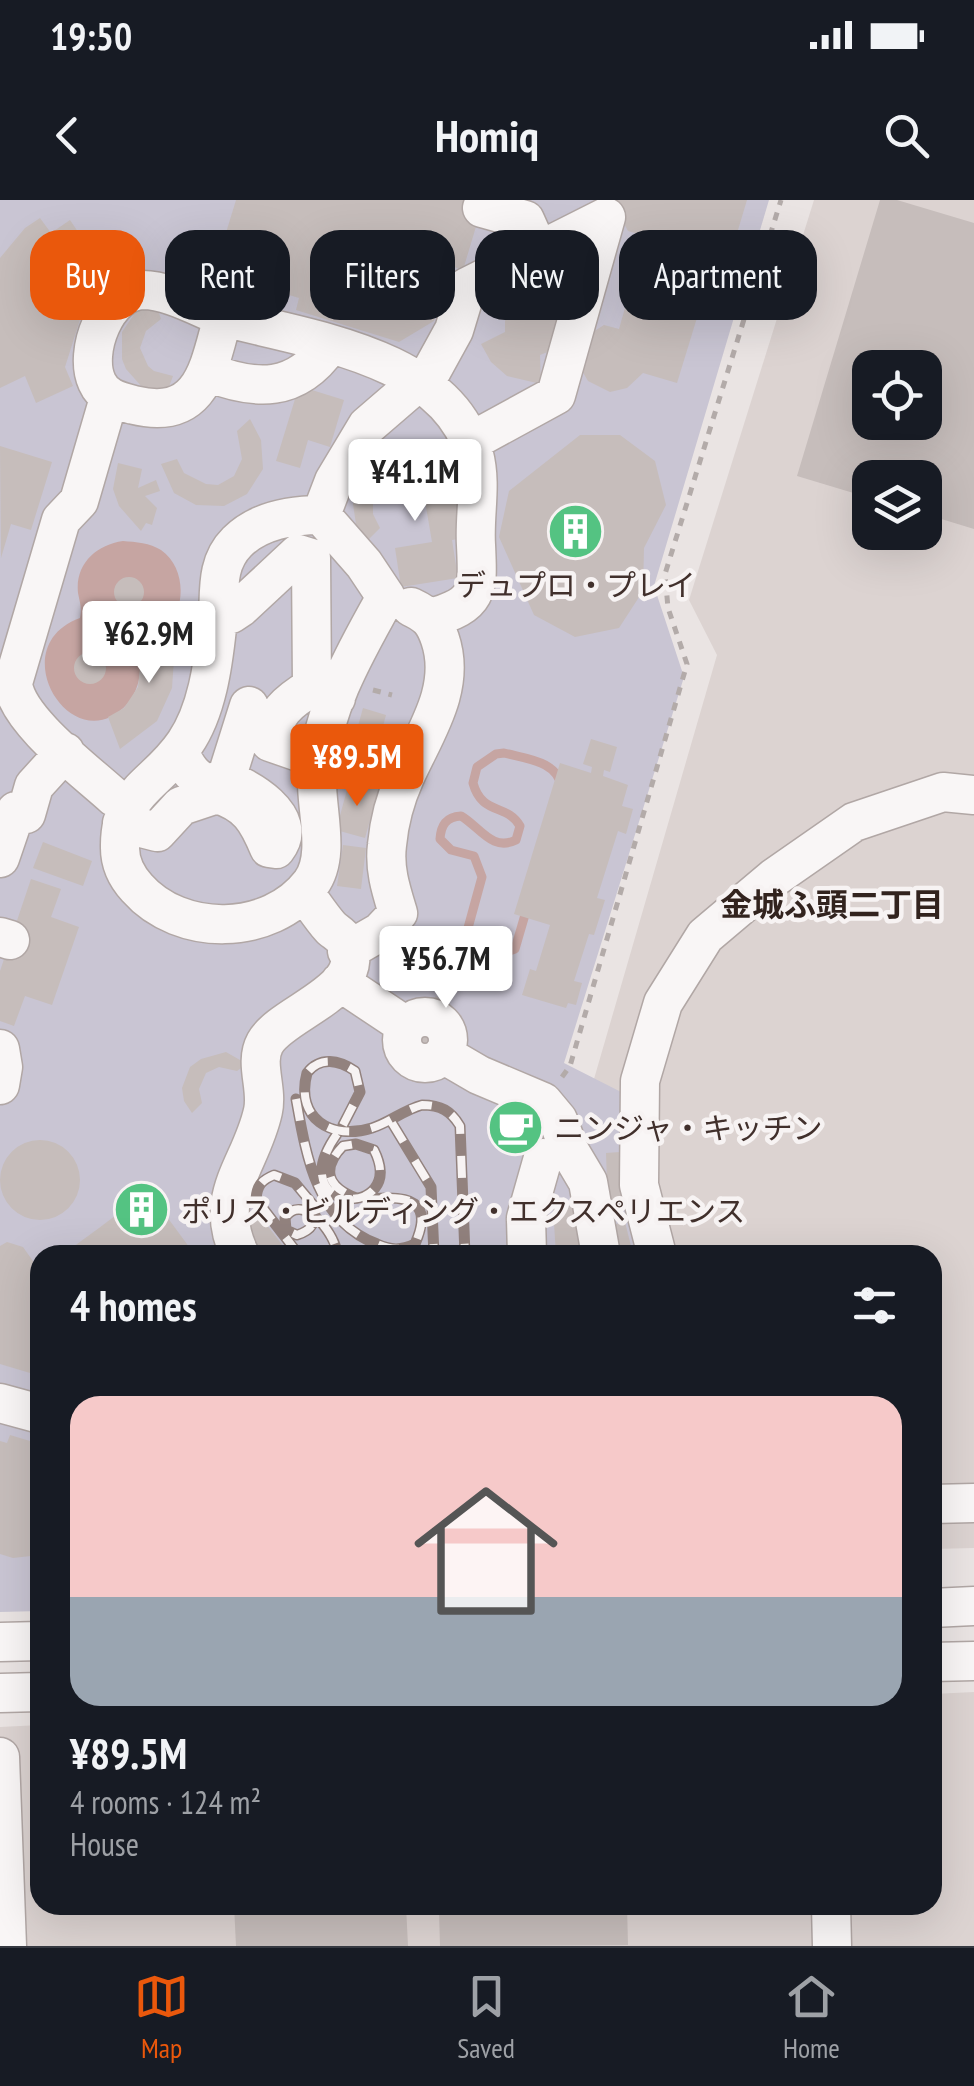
<!DOCTYPE html>
<html lang="en">
<head>
<meta charset="utf-8">
<style>
	:root { --surface:#171b24; --page:#20242c; --text:#f1f3f6; --muted:#9ea1a6; --line:#363941; --accent:#ea580c }
	body { margin:0; font-family:"PT Sans Narrow","Noto Sans JP",sans-serif; background:var(--page); color:var(--text); height:100vh; display:flex; flex-direction:column; font-size:38px; white-space:nowrap }
	* { box-sizing:border-box; margin:0 }
	p { font-size:32px; color:var(--muted) }
	.icon { flex:none; width:55px; height:55px; fill:none; stroke:currentColor; stroke-width:2; stroke-linecap:round; stroke-linejoin:round }
	.map { position:relative; flex:1; overflow:hidden }
	.details { position:absolute; left:30px; top:1045px; width:912px; height:670px; display:flex; flex-direction:column; background:var(--surface); border-radius:30px; box-shadow:0 10px 40px #0002 }
	.details>* { flex:none }
	.guide { position:absolute; left:30px; top:30px; width:915px; height:90px; display:flex; gap:20px }
	.buttons { position:absolute; left:852px; top:150px; display:grid; gap:20px }
	.buttons a { display:grid; place-items:center; width:90px; height:90px; border-radius:20px; background:var(--surface); box-shadow:0 10px 40px #0002; font-size:50px }
	.price { position:absolute; translate:-50% -85px; padding:0 22px; border-radius:10px; background:#fff; color:#222; font-size:32px; line-height:65px; filter:drop-shadow(0 2px 5px #0008) }
	.price::after { content:''; position:absolute; left:50%; top:60px; width:30px; height:22px; margin-left:-15px; background:inherit; clip-path:polygon(0 0,100% 0,50% 100%) }
	.price.selected { background:var(--accent); color:#fff }
	ul { padding:0; list-style:none }
	li { display:grid; align-content:center; gap:20px; height:530px; padding:0 40px }
	li+li { border-top:2px solid var(--line) }
	li span { display:grid; place-items:center; height:310px; border-radius:30px; color:#555 }
	li>.icon { margin-inline-start:auto }
	span .icon { width:180px; height:180px; fill:#fffc; stroke-width:1 }
	li b { font-size:42px }
	h2 { display:flex; justify-content:space-between; align-items:center; height:120px; padding:0 40px; font-size:42px }
	.chip { padding:0 35px; border-radius:30px; background:var(--surface); box-shadow:0 10px 40px #0002; font-size:35px; line-height:90px }
	.chip.selected { background:var(--accent); color:#fff }
	.status { display:flex; justify-content:space-between; align-items:center; height:70px; padding:0 50px; background:var(--surface); direction:ltr }
	.status svg { height:28px; fill:currentColor }
	header { display:flex; justify-content:space-between; align-items:center; height:130px; padding:0 40px; background:var(--surface); font-size:45px; font-weight:600 }
	.tab-bar { display:flex; justify-content:space-around; align-items:center; height:140px; border-top:2px solid var(--line); background:var(--surface); font-size:28px; color:var(--muted) }
	.tab-bar a { display:grid; justify-items:center; gap:5px }
	.tab-bar .selected { color:var(--accent) }
	.map>svg:first-child { display:block }
	.built { fill:#dcd3d1; fill-rule:evenodd }
	.green { fill:#c9c5d3 }
	.water { fill:#c6a5a2 }
	.lines { fill:none; stroke-linecap:round; stroke-linejoin:round }
	.stream { stroke:#c6a5a2; stroke-width:9 }
	.building { fill:#c6bdbb; fill-rule:evenodd }
	.minor-casing { stroke:#b1a7a5; stroke-width:41 }
	.path { stroke:#b3aba9; stroke-width:5; stroke-dasharray:8 8; stroke-linecap:butt }
	.minor { stroke:#f9f6f6; stroke-width:38 }
	.rail-casing { stroke:#92827e; stroke-width:11 }
	.rail { stroke:#f7f3f3; stroke-width:8; stroke-dasharray:22; stroke-linecap:butt }
	.labels { text-anchor:middle; dominant-baseline:central; stroke-width:9; stroke-linejoin:round; paint-order:stroke }
	.poi-label { font-size:30px; fill:#41302c; stroke:#f7f3f3; text-anchor:start }
	.neighbourhood-label { font-size:32px; font-weight:bold; fill:#32231e; stroke:#f7f3f3 }
</style>
</head>
<body>
<div class="status"><b>19:50</b><svg viewBox="0 0 49 12"><path d="M0 12V9h3v3zM5 12V6h3v6zM10 12V3h3v9zM15 12V0h3v12zM26 1h20v11H26zM47 4h2v5h-2z"/></svg></div>
<header><svg class="icon" aria-label="back" viewBox="0 0 24 24"><path d="M15 5l-7 7 7 7"/></svg>Homiq<svg class="icon" aria-label="search" viewBox="0 0 24 24"><circle cx="10" cy="10" r="6"/><path d="M15 15l6 6"/></svg></header>
<div class="map">
<svg width="974" height="1746" viewBox="0 0 974 1746">
	<rect width="100%" height="100%" fill="#eae4e3"/>
	<path class="built" d="M814 0H974V1348L933 1349 932 1055H636L594 879 717 455 689 400ZM870 168H925V222H870ZM870 278H925V332H870Z
		M974 1492V1746H0V1527L40 1525V1705H932L933 1494Z"/>
	<path class="green" d="M0 0H769L654 386 684 477 564 863 625 894 622 992 636 1055H40V1411L0 1412Z"/>
	<path class="water" d="M123 341C136 342 150 343 161 350 186 367 187 409 165 429 158 436 147 440 137 445 143 465 141 487 128 503 74 565 0 447 80 418 82 408 80 403 78 393 75 364 96 345 123 341Z"/>
	<g class="lines">
		<path class="stream" d="M504 553C527 559 558 561 562 588L515 749 504 753 472 742 468 728 482 677 474 656 451 650 440 639C441 625 446 617 461 616 480 627 492 652 516 640L520 626C507 603 482 616 473 583L477 567 496 554Z"/>
	</g>
	<path class="building" d="M236 0H484L463 70 451 66 434 121 399 142 296 110 299 98 214 72Z
		M611 0H747L717 100 704 95 677 183 643 173 627 188 610 192 588 181 581 169 584 144 593 132 604 125 619 129 635 73 667 82 678 45 628 31Z
		M880 0H897L974 23V329L925 314V278H870V298L797 276ZM870 168H925V222H870Z
		M40 18 51 33 70 20 105 72 92 82 65 167 73 186 36 203 25 176 0 188V58L25 28Z
		M530 93 550 96 564 111 555 149 540 155 541 184 507 176 491 162 481 144 505 132V121L513 103Z
		M154 98 161 119 146 131 140 148 148 166 154 171 173 176 166 195 142 187 126 169 122 159V132L137 110Z
		M299 186 344 200 330 247 308 240 300 268 276 261Z
		M250 219 261 240 263 269 247 294 224 306 196 305 174 293 161 264 177 259 184 273 206 284 218 285 234 276 242 259 237 231Z
		M580 235H620L655 261 666 305 644 348 643 391 619 428 575 437 534 415 499 337 509 291Z
		M0 246 52 262 31 330 11 324 1 358Z
		M393 261 413 263 433 273 449 303 458 302 464 338 452 340 458 378 401 387 395 348 432 342 426 307 421 289 415 283 395 277 377 289 373 300V314L380 328 367 341 356 324 353 304 360 279 381 264Z
		M118 263 142 269 138 288 156 280 160 291 145 296 157 308 152 325 146 323 141 331 119 306 113 289Z
		M114 392a15 15 0 1 1 30 0a15 15 0 1 1-30 0Z
		M165 429 169 435 180 430 187 454 174 459 172 488 157 521 120 549 108 517 124 508 138 487 141 458 137 445Z
		M74 468a16 16 0 1 1 32 0a16 16 0 1 1-32 0Z
		M363 508 386 515 379 541 406 549 399 573 349 558Z
		M591 539 617 547 610 572 604 570 603 576 628 585 622 606 633 609 626 634 618 631 597 698 605 700 594 735 589 734 574 781 582 783 576 805 568 803 566 808 522 795 530 769 536 771 550 725 514 714 560 563 591 573 592 567 583 564Z
		M350 579 379 588 365 638 336 630Z
		M43 642 92 661 83 686 33 668Z
		M343 645 366 648 361 689 337 686Z
		M31 679 61 689 51 717 79 727 52 805 25 796 14 826 0 821V771Z
		M411 739 426 755 407 774 388 754 398 744 402 748Z
		M436 796 462 816 454 826 429 805Z
		M409 840a15 15 0 1 1 30 0a15 15 0 1 1-30 0Z
		M226 852 247 864 237 871 219 867 206 873 199 889 202 903 192 913 184 901 182 888 190 867 201 859Z
		M395 853 420 873 413 882 387 862Z
		M501 910 537 921 530 944 494 932Z
		M0 980a40 40 0 1 1 80 0a40 40 0 1 1-80 0Z
		M620 952 622 1012 608 1013 606 953Z
		M148 991 195 1055H62L99 1028Z
		M577 1005 580 1055H556L553 1007Z
		M260 1016 290 1055H258L240 1031Z
		M625 1022 633 1054 613 1055 606 1026Z
		M7 1042 23 1047 40 1071V1176L0 1164V1046Z
		M10 1235 40 1244V1355L13 1358 0 1354V1241L7 1243Z
		M234 1705H406L408 1746H236Z
		M627 1705 628 1745 440 1746 439 1712Z"/>
	<g class="lines">
		<defs>
			<path id="minor" d="M482 8 525 20 539 51
				M223 117C200 108 168 90 143 90 106 91 83 152 97 182 104 198 119 201 134 205 203 222 209 166 223 117 306 139 448 156 474 254 482 285 474 314 476 345 478 390 480 405 430 418
				M207 172C256 191 296 193 329 146
				M109 198 79 301 61 320 13 483C16 520 87 572 114 597L127 604
				M321 315 364 364 386 397C355 452 319 515 317 579 316 610 331 656 311 683 270 737 180 737 137 688 126 676 120 664 120 648 119 590 156 586 185 543 207 511 213 465 217 428 221 398 213 366 237 342 259 320 292 315 321 315L334 281 367 226 432 170 454 130 467 87 606 17 556 195 470 242
				M218 416 231 414 240 408 298 354 311 358 312 487 316 492 336 498
				M312 487C287 502 274 513 270 542L319 559
				M179 551C187 569 194 579 212 586L222 578C247 587 301 617 276 649L269 648C257 619 248 604 217 594L212 586
				M226 579 249 506
				M122 623 157 632 181 606 217 594
				M0 658 16 611 26 614 34 586 65 552
				M0 737 10 740
				M347 751 380 732 398 713C391 690 384 669 387 645 389 623 396 597 405 577 424 534 457 489 440 439 434 421 428 415 411 407
				M340 782 406 826
				M402 840a23 23 0 1 1 46 0a23 23 0 1 1-46 0Z
				M0 849 3 867 0 885
				M443 854 479 875 543 902 558 920 569 950 588 982 601 1055
				M240 1055C211 995 251 966 263 911 268 888 254 863 265 843 282 811 377 789 343 738 342 736 333 730 331 728 321 717 313 704 304 692
				M527 1055 526 1018 543 958
				M657 1055 639 985 640 881 663 803 705 736 775 677 854 622 943 592 974 595
				M0 1203 40 1214
				M932 1304 974 1303
				M932 1408 974 1406
				M0 1442 40 1441
				M932 1462 974 1461
				M0 1493 40 1492
				M0 1557 7 1746
				M831 1705 832 1746"/>
		</defs>
		<use href="#minor" class="minor-casing"/>
		<path class="path" d="M136 407 149 439
			M105 464 140 455
			M373 490 392 495
			M350 562 377 571
			M562 877 570 866 687 464 668 408 665 374 781 0"/>
		<use href="#minor" class="minor"/>
		<defs>
			<path id="rail" d="M296 899C306 955 316 1021 377 1044 391 1050 400 1051 415 1044 434 1001 409 995 372 999
				M392 923 431 987 434 1055
				M343 925 360 892 355 871C339 860 320 856 307 873 295 918 331 941 372 928 390 922 404 910 422 905 441 905 451 911 460 926L465 1055
				M337 934C279 1016 409 1019 374 950L356 944 343 946C321 969 327 987 356 998
				M299 1055 256 999C257 985 262 980 274 975L295 983 315 1007C315 1023 313 1030 297 1035L286 1030 285 1018C302 991 337 1035 337 1055"/>
		</defs>
		<use href="#rail" class="rail-casing"/>
		<use href="#rail" class="rail"/>
	</g>
	<defs>
		<symbol id="building-disc" viewBox="-11 -11 22 22"><circle r="9.5" fill="#54c382" stroke="#f7f3f3"/><path d="M-4-6H4V6H1V3H-1V6H-4ZM-2.5-4.3h1.7v1.8h-1.7ZM.8-4.3h1.7v1.8H.8ZM-2.5-1h1.7V.8h-1.7ZM.8-1h1.7V.8H.8Z" fill="#fff"/></symbol>
		<symbol id="cafe-disc" viewBox="-11 -11 22 22"><circle r="9.5" fill="#54c382" stroke="#f7f3f3"/><path d="M-5.5-4.5H6V0H3Q3 3.5 0 3.5H-2.5Q-5.5 3.5-5.5 0ZM3-3.2v2h1.7v-2ZM-6 4.5H4V6H-6Z" fill="#fff"/></symbol>
	</defs>
	<g fill-rule="evenodd">
		<use href="#building-disc" x="544" y="300" width="63" height="63"/>
		<use href="#cafe-disc" x="484" y="896" width="63" height="63"/>
		<use href="#building-disc" x="110" y="978" width="63" height="63"/>
	</g>
	<g class="labels">
		<g class="poi-label">
			<text x="576" y="384" text-anchor="middle">デュプロ・プレイ</text>
			<text x="554" y="927">ニンジャ・キッチン</text>
			<text x="181" y="1010">ポリス・ビルディング・エクスペリエンス</text>
		</g>
		<g class="neighbourhood-label">
			<text x="832" y="704">金城ふ頭二丁目</text>
		</g>
	</g>
</svg>
<div class="buttons">
<a><svg class="icon" aria-label="locate" viewBox="0 0 24 24"><circle cx="12" cy="12" r="6"/><path d="M12 2v4M12 18v4M2 12h4M18 12h4"/></svg></a>
<a><svg class="icon" aria-label="layers" viewBox="0 0 24 24"><path d="M12 4l9 5-9 5-9-5zM3 14l9 5 9-5"/></svg></a>
</div>
<b class="price" style="left:415px;top:324px">¥41.1M</b>
<b class="price" style="left:149px;top:486px">¥62.9M</b>
<b class="price selected" style="left:357px;top:609px">¥89.5M</b>
<b class="price" style="left:446px;top:811px">¥56.7M</b>
<div class="guide">
<a class="chip selected">Buy</a>
<a class="chip">Rent</a>
<a class="chip">Filters</a>
<a class="chip">New</a>
<a class="chip">Apartment</a>
</div>
<section class="details">
<h2>4 homes<svg class="icon" aria-label="filters" viewBox="0 0 24 24"><path d="M4 7h16M4 17h16"/><circle cx="9" cy="7" r="2"/><circle cx="15" cy="17" r="2"/></svg></h2>
<ul>
<li><span style="background:linear-gradient(#f6c9c9 65%,#9aa5b1 0)"><svg class="icon" aria-label="home" viewBox="0 0 24 24"><path d="M3 11l9-7 9 7M6 9v11h12V9"/></svg></span><div><b>¥89.5M</b><p>4 rooms · 124 m²</p><p>House</p></div></li>
</ul>
</section>
</div>
<nav class="tab-bar">
<a class="selected"><svg class="icon" aria-label="map" viewBox="0 0 24 24"><path d="M3 6l6-2 6 2 6-2v14l-6 2-6-2-6 2zM9 4v14M15 6v14"/></svg>Map</a>
<a><svg class="icon" aria-label="saved" viewBox="0 0 24 24"><path d="M7 4h10v16l-5-4-5 4z"/></svg>Saved</a>
<a><svg class="icon" aria-label="home" viewBox="0 0 24 24"><path d="M3 11l9-7 9 7M6 9v11h12V9"/></svg>Home</a>
</nav>
</body>
</html>
